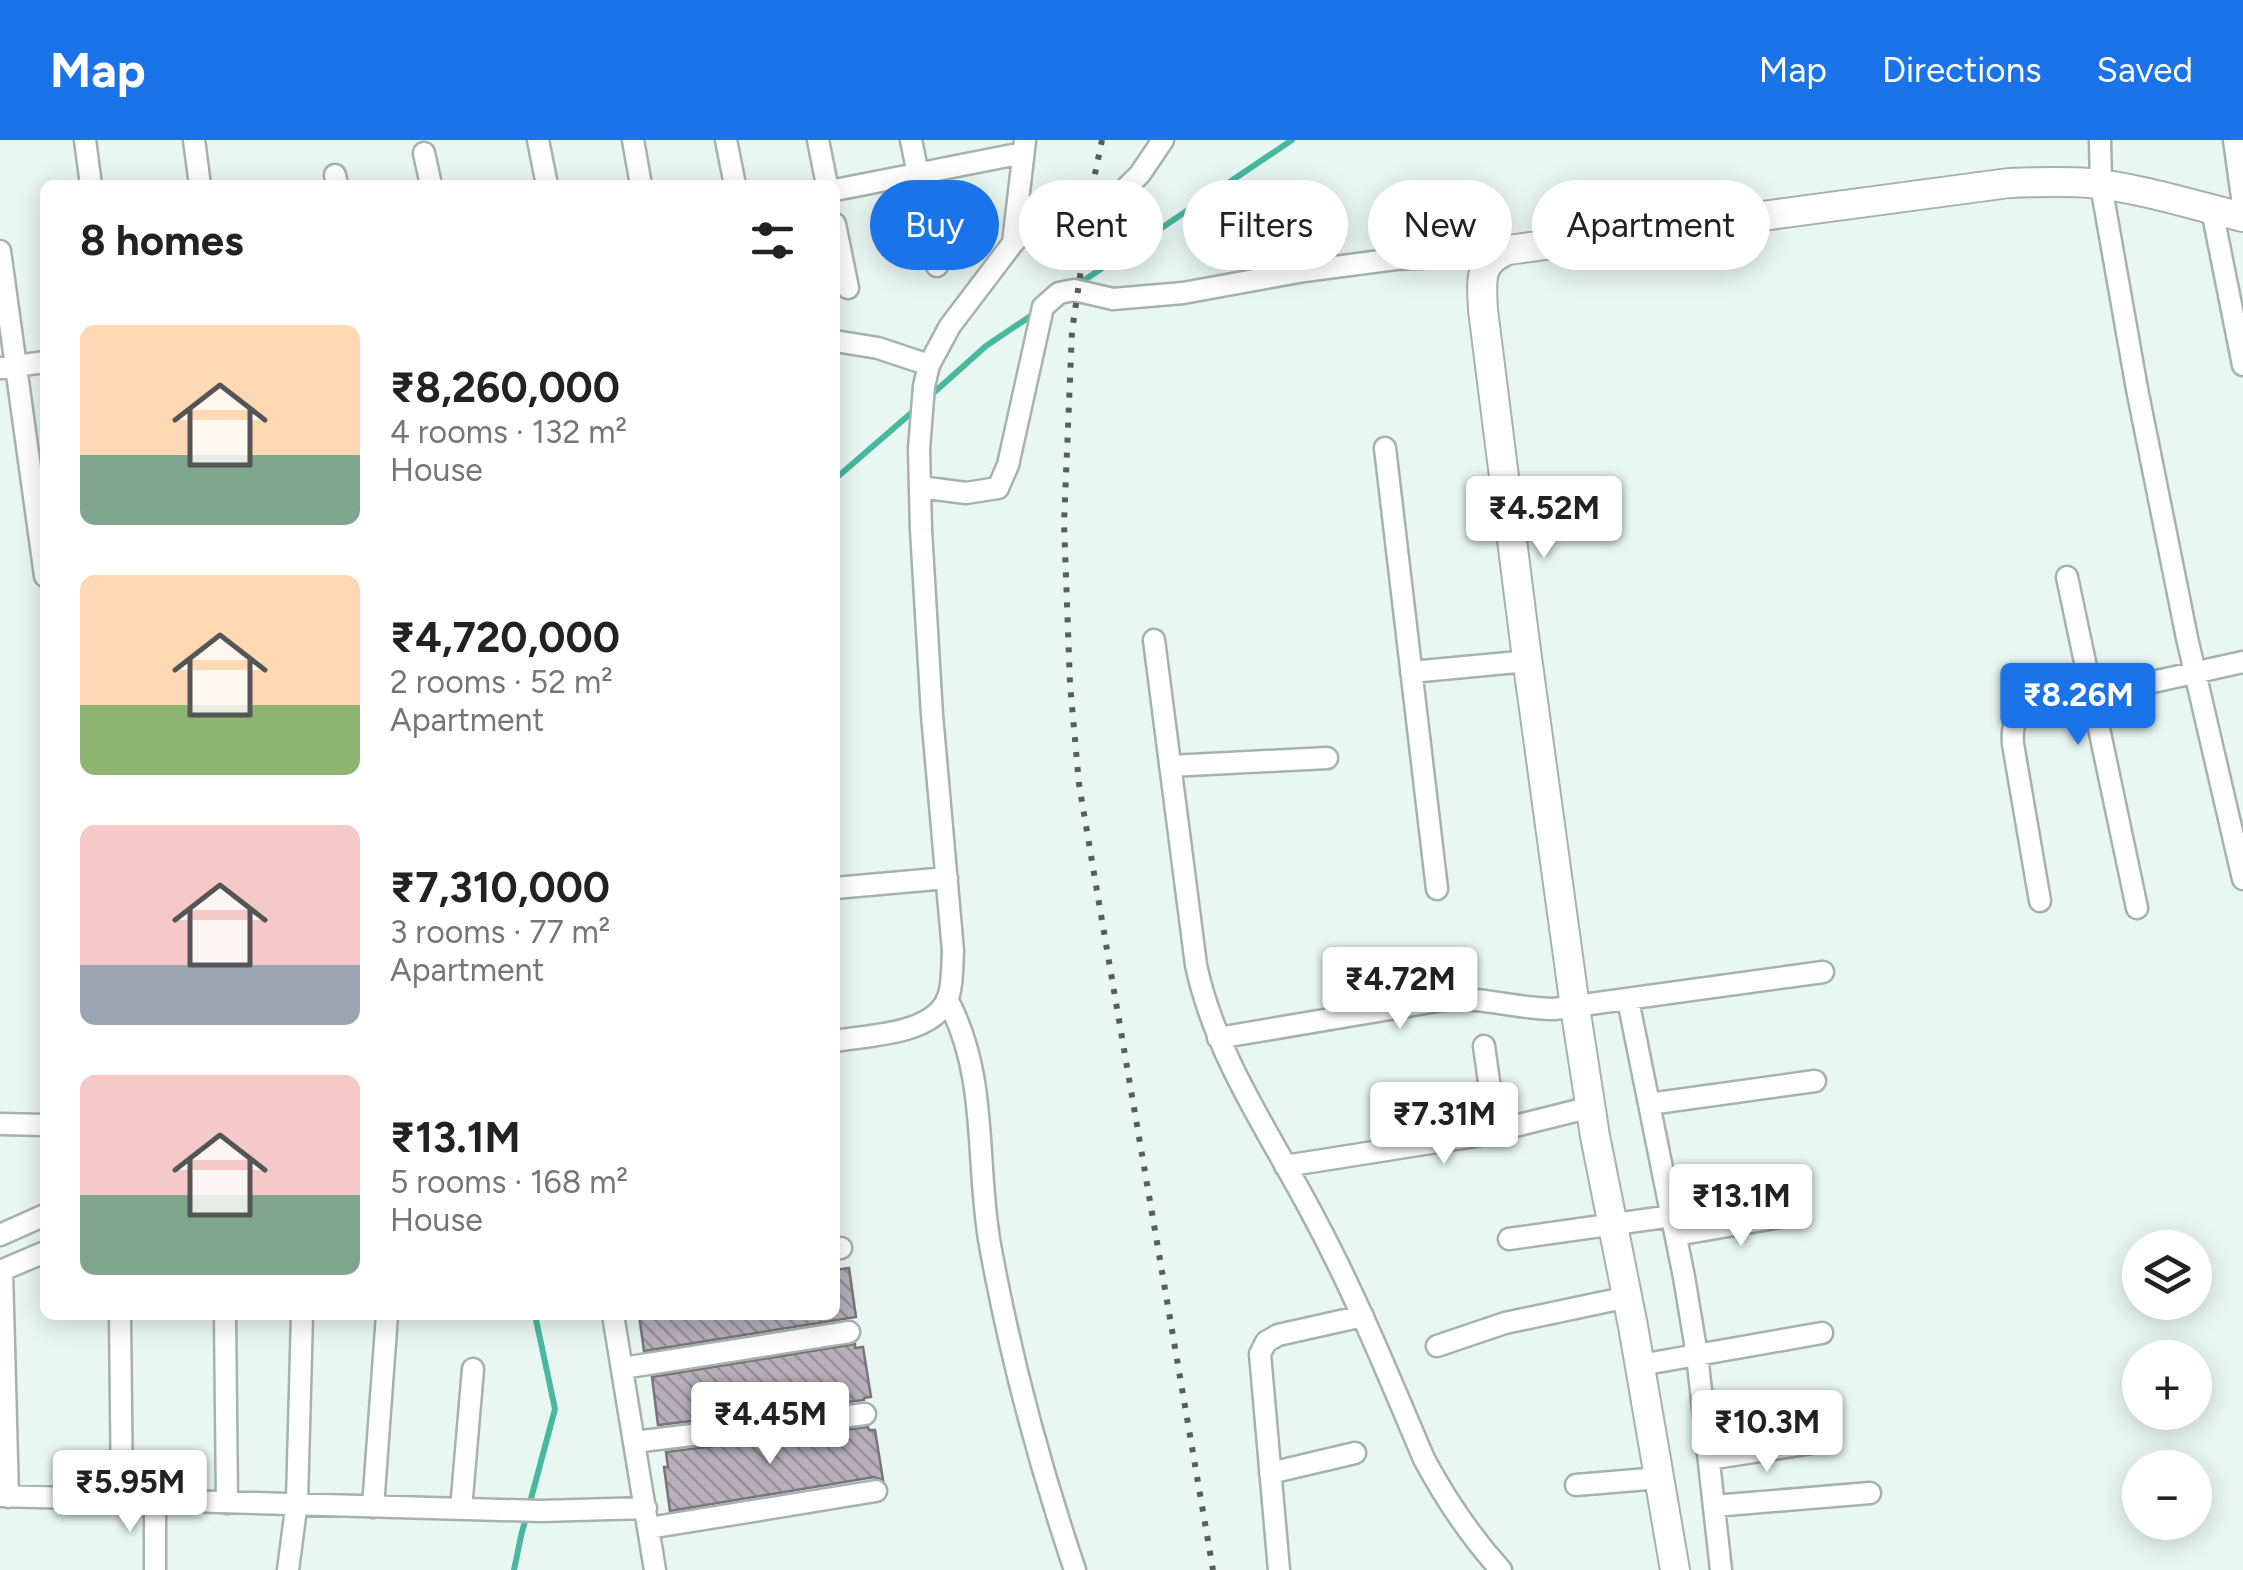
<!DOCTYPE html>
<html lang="en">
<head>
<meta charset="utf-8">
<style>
	:root { --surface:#fff; --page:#f2f2f2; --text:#222; --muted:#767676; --accent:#1a73e8 }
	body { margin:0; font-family:Figtree,sans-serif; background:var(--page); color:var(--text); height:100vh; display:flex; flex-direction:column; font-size:38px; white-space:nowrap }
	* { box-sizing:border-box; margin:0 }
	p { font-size:32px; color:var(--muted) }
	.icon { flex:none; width:55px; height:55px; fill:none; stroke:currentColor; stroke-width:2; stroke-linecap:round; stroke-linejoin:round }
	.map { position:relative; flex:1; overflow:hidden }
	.panel { position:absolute; left:40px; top:40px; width:800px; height:1140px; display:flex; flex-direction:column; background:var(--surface); border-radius:15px; box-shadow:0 5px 25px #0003 }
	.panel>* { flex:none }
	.top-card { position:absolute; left:870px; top:40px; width:950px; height:90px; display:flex; gap:20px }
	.controls { position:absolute; left:2122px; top:1090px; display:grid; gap:20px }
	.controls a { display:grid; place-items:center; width:90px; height:90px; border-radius:50%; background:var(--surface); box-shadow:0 5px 25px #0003; font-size:50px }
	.price { position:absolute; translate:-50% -85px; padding:0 22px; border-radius:10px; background:#fff; color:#222; font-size:32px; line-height:65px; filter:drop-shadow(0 2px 5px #0008) }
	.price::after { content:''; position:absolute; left:50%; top:60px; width:30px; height:22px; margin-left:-15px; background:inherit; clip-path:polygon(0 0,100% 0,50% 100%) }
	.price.selected { background:var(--accent); color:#fff }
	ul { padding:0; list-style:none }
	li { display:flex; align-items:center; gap:30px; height:250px; padding:0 40px }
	li span { display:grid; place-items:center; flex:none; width:280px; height:200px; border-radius:15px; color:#555 }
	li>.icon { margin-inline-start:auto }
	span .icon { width:120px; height:120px; fill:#fffc; stroke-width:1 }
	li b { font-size:42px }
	h2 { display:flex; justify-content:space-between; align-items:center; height:120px; padding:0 40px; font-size:42px }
	.chip { padding:0 35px; border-radius:45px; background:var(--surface); box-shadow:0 5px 25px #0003; font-size:35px; line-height:90px }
	.chip.selected { background:var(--accent); color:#fff }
	header { display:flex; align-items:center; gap:60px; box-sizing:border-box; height:140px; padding:0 50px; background:var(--accent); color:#fff }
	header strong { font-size:48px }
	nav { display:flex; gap:55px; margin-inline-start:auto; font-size:35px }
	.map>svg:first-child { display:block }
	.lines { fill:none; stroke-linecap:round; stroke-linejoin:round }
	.stream { stroke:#49b8a1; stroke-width:6 }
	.building { fill:url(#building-back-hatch); stroke:#7a737c; stroke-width:2.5 }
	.street-casing { stroke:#a5b2ae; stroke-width:25 }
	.secondary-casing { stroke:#a5b2ae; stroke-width:32 }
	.street { stroke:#fff; stroke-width:20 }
	.secondary { stroke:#fff; stroke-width:28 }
	.rail { stroke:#575f5c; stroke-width:6; stroke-dasharray:5 10; stroke-linecap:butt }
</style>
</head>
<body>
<header>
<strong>Map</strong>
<nav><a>Map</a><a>Directions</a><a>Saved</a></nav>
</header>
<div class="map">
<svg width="2243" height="1430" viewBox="0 0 2243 1430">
	<defs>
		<pattern id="building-back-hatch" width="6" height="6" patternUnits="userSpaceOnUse" patternTransform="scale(2.5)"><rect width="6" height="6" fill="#b7b0ba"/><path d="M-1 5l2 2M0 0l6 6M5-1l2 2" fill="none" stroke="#959098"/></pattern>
	</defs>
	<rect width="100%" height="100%" fill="#e9f7f3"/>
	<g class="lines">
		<path class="stream" d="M1077 145 1292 0
			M930 256 986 206 1038 171
			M835 339 917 268
			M514 1430 521 1396 555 1269 535 1175"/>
	</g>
	<path class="building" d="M849 1128 856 1177 644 1211 639 1175H835V1130Z
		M855 1204V1208L863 1207 871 1257 864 1258V1260L658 1285 652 1237Z
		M868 1287 869 1290H875L883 1340 874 1337 670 1371 664 1327H668L666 1312Z"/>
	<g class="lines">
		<defs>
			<path id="street" d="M85 0 91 45
				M194 0 200 45
				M538 0 547 45
				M633 0 641 45
				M726 0 735 45
				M818 0 827 45
				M911 0 937 126
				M2100 0 2101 45 2137 249 2187 498 2243 739
				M2234 0 2243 65
				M424 13 431 45
				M335 35 337 45
				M835 50 1023 13
				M2212 70 2243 225
				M835 84 848 148
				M1013 103 1025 1
				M0 111 45 436
				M835 201 878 208 929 225
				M0 228 45 222
				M1385 308 1437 749
				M920 347 966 353 998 348 1008 325 1043 167 1059 153 1074 150 1113 159 1183 153 1304 131 1396 119 1495 115
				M2067 437 2137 768
				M1154 500 1196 825C1216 919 1272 996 1316 1081 1357 1158 1390 1239 1424 1319 1446 1360 1470 1396 1501 1430
				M1411 532 1528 521
				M1170 626 1327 618
				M835 748 947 738
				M2040 761 2013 604C2012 589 2013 579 2026 570L2243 522
				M947 859C989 937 975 1021 990 1105 1010 1215 1039 1324 1075 1430
				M1628 860 1684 1137 1697 1215 1721 1430
				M1218 898 1443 860C1481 856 1517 869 1554 869L1823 832
				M835 901C869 895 933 895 948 858 953 844 952 826 953 811L932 575 921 390 919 309 924 246 929 225 950 186 1013 103 1032 83 1049 73 1105 62 1117 57 1140 34 1163 0
				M1484 906 1496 991
				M1649 964 1815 941
				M0 984 45 985
				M1285 1026 1475 996 1591 967
				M0 1095 45 1075
				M1676 1095 1798 1074
				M1509 1099 1672 1076
				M835 1109 841 1108
				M2 1130 8 1357
				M0 1131 45 1112
				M120 1175 122 1360
				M225 1175 227 1363
				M613 1175 655 1430
				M1437 1206 1505 1183 1628 1157
				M1640 1225 1822 1193
				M623 1228 849 1192
				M634 1302 865 1274
				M1709 1319 1818 1302
				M1270 1333 1355 1313
				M1576 1345 1660 1338
				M0 1356 541 1371 646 1368
				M1714 1366 1870 1353
				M373 1367 387 1175
				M461 1369 473 1229
				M649 1388 876 1351
				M155 1430V1361
				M288 1430 297 1361 302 1175
				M1279 1430 1260 1214 1266 1202 1278 1195 1363 1176"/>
			<path id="secondary" d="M1675 1430 1633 1186 1595 996 1575 867 1525 503 1483 170C1482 142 1477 122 1508 110L2009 43C2036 42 2062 41 2089 43 2141 48 2192 65 2243 77"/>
		</defs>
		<use href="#street" class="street-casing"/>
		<use href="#secondary" class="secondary-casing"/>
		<use href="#street" class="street"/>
		<use href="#secondary" class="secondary"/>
		<path class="rail" d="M1102 0 1095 34 1072 191 1064 383 1070 544 1079 644 1099 763 1213 1430"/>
	</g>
</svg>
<div class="controls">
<a><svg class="icon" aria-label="layers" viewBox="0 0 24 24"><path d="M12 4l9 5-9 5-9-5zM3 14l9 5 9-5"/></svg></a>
<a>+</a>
<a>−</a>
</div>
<b class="price" style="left:1544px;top:421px">₹4.52M</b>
<b class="price selected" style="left:2078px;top:608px">₹8.26M</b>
<b class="price" style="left:1400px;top:892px">₹4.72M</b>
<b class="price" style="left:1444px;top:1027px">₹7.31M</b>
<b class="price" style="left:1741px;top:1109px">₹13.1M</b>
<b class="price" style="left:770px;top:1327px">₹4.45M</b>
<b class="price" style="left:1767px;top:1335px">₹10.3M</b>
<b class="price" style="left:130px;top:1395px">₹5.95M</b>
<div class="top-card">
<a class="chip selected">Buy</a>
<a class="chip">Rent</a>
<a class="chip">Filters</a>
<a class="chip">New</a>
<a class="chip">Apartment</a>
</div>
<section class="panel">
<h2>8 homes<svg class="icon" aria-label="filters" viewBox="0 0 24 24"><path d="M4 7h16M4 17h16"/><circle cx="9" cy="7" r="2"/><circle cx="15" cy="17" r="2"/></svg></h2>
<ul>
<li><span style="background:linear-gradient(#ffd9b3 65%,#7fa58c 0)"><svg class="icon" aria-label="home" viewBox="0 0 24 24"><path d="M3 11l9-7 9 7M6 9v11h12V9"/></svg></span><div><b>₹8,260,000</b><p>4 rooms · 132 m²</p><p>House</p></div></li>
<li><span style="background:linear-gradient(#ffd9b3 65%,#8fb573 0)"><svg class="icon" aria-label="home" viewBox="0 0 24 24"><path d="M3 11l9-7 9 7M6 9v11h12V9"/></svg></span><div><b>₹4,720,000</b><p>2 rooms · 52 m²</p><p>Apartment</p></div></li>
<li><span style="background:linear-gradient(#f6c9c9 70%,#9aa5b1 0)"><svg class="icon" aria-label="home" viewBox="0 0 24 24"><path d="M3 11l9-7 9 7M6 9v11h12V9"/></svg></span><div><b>₹7,310,000</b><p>3 rooms · 77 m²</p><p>Apartment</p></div></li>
<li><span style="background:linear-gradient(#f6c9c9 60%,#7fa58c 0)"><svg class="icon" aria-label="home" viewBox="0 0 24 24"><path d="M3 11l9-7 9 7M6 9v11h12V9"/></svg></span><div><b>₹13.1M</b><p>5 rooms · 168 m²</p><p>House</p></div></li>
</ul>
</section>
</div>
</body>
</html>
